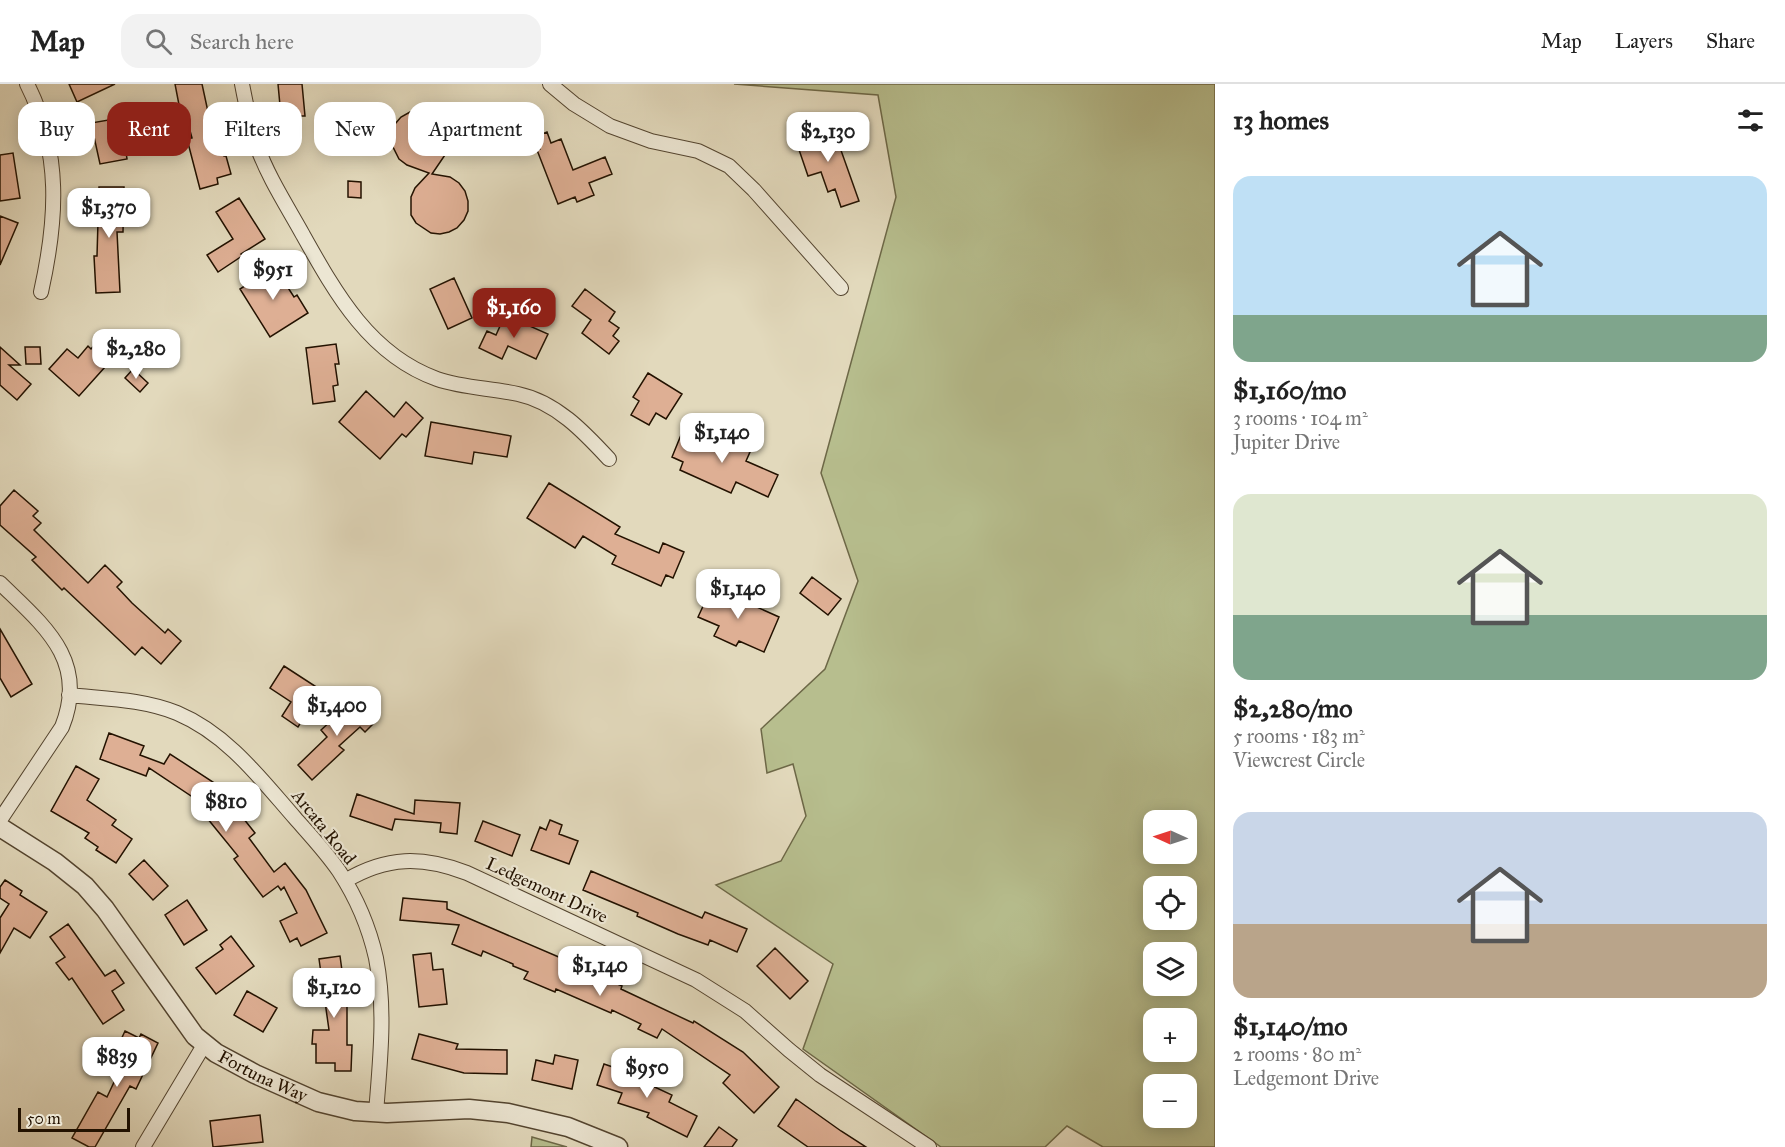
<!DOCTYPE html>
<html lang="en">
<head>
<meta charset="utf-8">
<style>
	:root { --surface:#fff; --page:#f2f2f2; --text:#222; --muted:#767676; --line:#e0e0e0; --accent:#8f2418 }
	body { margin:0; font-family:"IM FELL Great Primer",serif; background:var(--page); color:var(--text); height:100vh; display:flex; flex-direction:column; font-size:22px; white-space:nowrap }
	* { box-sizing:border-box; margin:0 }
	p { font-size:20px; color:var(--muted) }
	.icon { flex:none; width:33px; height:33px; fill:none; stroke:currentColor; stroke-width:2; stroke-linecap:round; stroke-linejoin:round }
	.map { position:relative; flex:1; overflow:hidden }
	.drawer { display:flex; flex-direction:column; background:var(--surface); width:570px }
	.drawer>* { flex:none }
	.hud { position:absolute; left:18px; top:18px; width:570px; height:54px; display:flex; gap:12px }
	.needle { width:39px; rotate:273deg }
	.buttons { position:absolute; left:1143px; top:726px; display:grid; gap:12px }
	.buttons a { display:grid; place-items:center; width:54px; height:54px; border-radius:12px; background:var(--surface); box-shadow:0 3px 15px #0003; font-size:30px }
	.scale { position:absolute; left:18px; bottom:15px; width:112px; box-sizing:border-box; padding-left:6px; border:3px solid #231200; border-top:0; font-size:16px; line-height:21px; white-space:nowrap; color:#231200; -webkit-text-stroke:4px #ece6d3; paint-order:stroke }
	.price { position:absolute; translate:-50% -51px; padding:0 14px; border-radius:12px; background:#fff; color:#222; font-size:20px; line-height:39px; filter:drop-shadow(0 2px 3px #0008) }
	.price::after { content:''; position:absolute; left:50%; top:36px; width:18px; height:14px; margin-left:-9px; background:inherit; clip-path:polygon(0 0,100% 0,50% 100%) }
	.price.on { background:var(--accent); color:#fff }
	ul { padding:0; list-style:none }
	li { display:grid; align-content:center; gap:12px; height:318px; padding:0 18px }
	li span { display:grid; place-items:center; height:186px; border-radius:18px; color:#555 }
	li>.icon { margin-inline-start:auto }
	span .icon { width:108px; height:108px; fill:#fffc; stroke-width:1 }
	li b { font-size:26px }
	h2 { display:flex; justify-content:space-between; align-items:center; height:72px; padding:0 18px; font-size:26px }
	.chip { padding:0 21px; border-radius:18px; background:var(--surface); box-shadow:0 3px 15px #0003; font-size:21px; line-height:54px }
	.chip.on { background:var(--accent); color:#fff }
	header { display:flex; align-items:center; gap:36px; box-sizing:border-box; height:84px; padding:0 30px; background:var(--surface); border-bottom:2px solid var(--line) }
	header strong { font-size:28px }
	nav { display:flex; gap:33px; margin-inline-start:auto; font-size:21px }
	.search { width:420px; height:54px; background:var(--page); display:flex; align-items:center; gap:15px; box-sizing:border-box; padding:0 21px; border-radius:18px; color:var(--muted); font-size:22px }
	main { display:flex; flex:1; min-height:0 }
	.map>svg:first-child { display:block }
	.green { fill:#b7be8e; stroke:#6d6847; stroke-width:1.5; fill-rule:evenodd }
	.building { fill:#deaf94; stroke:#231200; stroke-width:1.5 }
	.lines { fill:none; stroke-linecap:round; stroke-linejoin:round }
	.minor-casing { stroke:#53442f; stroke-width:16 }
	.tertiary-casing { stroke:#53442f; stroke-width:21 }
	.minor { stroke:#ece6d3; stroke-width:14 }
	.tertiary { stroke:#ece6d3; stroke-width:18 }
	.labels { text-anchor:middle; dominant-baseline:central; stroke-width:4.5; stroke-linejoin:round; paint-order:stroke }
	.street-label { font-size:18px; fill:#231200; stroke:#ece6d3 }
</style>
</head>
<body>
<header>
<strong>Map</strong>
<div class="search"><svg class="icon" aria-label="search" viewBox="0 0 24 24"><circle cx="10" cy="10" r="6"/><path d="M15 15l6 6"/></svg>Search here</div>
<nav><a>Map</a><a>Layers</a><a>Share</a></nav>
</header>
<main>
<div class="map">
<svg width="1215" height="1063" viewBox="0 0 1215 1063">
	<rect width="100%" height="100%" fill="#e2d9bc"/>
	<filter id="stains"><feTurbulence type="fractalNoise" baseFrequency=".00333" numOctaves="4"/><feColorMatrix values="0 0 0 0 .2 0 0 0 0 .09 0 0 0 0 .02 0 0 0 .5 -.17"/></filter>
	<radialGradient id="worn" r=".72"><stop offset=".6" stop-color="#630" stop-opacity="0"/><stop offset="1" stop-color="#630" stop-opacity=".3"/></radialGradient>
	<path class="green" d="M734 0H1215V1063H1103L1067 1042 1045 1063H941L803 965 833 880 716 801 781 777 806 732 793 680 767 689 761 645 825 585 858 497 821 389 896 113 878 11ZM1154 736H1186V770H1154ZM1186 802V836H1154V802ZM1154 868H1186V902H1154ZM1186 934V968H1154V934ZM1154 1000H1186V1034H1154Z
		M532 1053 567 1063H531Z"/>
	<path class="building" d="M69 0H115L77 18Z
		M175 0H202L210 37 215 36 224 72H226L231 90 217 94 218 100 200 105 187 55 192 54 184 25 180 26Z
		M278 0H302L305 32H300L301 41 282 43Z
		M420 26 429 27 438 32 445 39 449 48 447 68 432 90 450 93 459 99 465 107 468 117V127L464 136 457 144 449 148 440 150 431 149 416 139 411 131V113L415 104 429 89 407 81 399 75 391 59 392 49 395 40 401 33 410 28Z
		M114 35 116 45 122 43 127 75 100 80 91 39Z
		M832 41 859 117 841 123 835 105 828 108 821 88 808 92 795 54Z
		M547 48 551 59 561 55 573 86 605 73 612 90 589 99 594 111 577 118 575 113 558 120 537 66 540 65 535 53Z
		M13 69 20 114 0 117V71Z
		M348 97 361 98V114L348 113Z
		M99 103H124L123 148H117L120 208 96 209 94 172H97Z
		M239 114 265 155 241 170 242 172 218 188 207 171 233 155 216 128Z
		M0 132 18 139 0 181Z
		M272 179 294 213 297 211 308 229 270 253 240 205 254 196 252 191Z
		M454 194 472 234 448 245 430 205Z
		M585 205 615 228 609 237 619 244 613 252 619 257 609 270 582 249 591 236 572 222Z
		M505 231 548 250 536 275 508 262 502 275 479 264 487 247 496 251Z
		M97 258 114 273 79 312 49 285 67 265 78 274 88 262 91 265Z
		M336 260 339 280H335L338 301 333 302 335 317 313 320 306 264Z
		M0 263 20 281H9L31 300 17 316 0 301Z
		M25 263H40L41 280H26Z
		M133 285 148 299 140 308 125 294Z
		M648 289 682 310 666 335 656 329 649 341 631 331 639 317 633 313Z
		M366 307 394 333 406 318 423 334 406 353 402 350 380 375 339 338Z
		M431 338 511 352 507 373 474 368 472 380 425 372Z
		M700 344 750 368 746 377 778 391 768 413 736 398 731 409 680 386 683 378 672 373 681 351 694 357Z
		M549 399 620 443 615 450 659 469 663 459 684 468 673 494 666 491 661 502 612 480 616 472 583 452 575 464 527 434Z
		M14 406 38 427 33 432 41 439 34 446 88 499 105 481 122 498 117 503 132 519 165 549 168 545 181 557 161 580 142 563 135 571 64 504 62 506 32 476 36 473 0 441V422Z
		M812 493 841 515 828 531 800 509Z
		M712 503 779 533 764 568 739 557 736 562 714 552 719 542 698 533Z
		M0 545 32 600 11 613 0 594Z
		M284 582 321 606 298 643 282 632 291 618 270 604Z
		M356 614 377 636 365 648 360 643 339 662 344 666 312 696 298 681 327 653 321 646Z
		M109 649 144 662 140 671 164 680 170 670 216 700 255 749 249 754 274 788 285 779 306 806 327 849 301 862 297 854 290 858 280 837 297 829 284 803 281 806 278 802 263 813 234 775 238 772 203 729 209 724 149 684 146 692 100 675Z
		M76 682 99 695 87 716 116 736 112 741 132 755 116 779 96 766 98 763 85 754 89 749 51 727Z
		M357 710 414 730 415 716 460 719 457 750 440 748 441 739 395 735 392 746 350 732Z
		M550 736 562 741 559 750 578 757 569 780 531 766 540 743 546 746Z
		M483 737 520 751 512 772 475 757Z
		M144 776 168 802 153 816 129 790Z
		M591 787 702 834 705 828 747 845 737 868 710 856 708 861 678 850 637 832 638 829 583 806Z
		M5 796 22 807 20 811 47 828 30 854 14 844 0 869V834L9 820 0 814V803Z
		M403 814 447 818V825L568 877 566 881 605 898 606 895 622 902 621 905 693 939 694 937 743 968 779 1003 754 1029 723 999 730 991 662 945 657 954 638 945 641 940 612 926 611 929 556 905 555 908 524 895 528 888 513 882V880L483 867 481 872 452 860 459 841 400 836Z
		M187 816 207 846 184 861 165 831Z
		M68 840 105 892 115 886 124 899 112 907 124 926 103 940 72 894 69 896 56 879 65 873 50 853Z
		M231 852 254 882 216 910 196 884 223 865 220 861Z
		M775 864 808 897 790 915 757 882Z
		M431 869 433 886 443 885 447 920 419 923 413 871Z
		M340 872 347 923V961H352L351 987H335V979H316V960H312L313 946H329L319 875Z
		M247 907 277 924 263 948 234 931Z
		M125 947 139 954 141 950 158 959 136 1005 130 1002 95 1063H89L72 1054 98 1008 107 1013 124 977 114 971Z
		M419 950 458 960 456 965 507 966V990L464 989 412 975Z
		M555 971 578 976 572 1005 532 996 536 976 553 980Z
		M604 980 645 994 644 998 672 1011 669 1018 697 1032 687 1053 647 1033 649 1029 618 1019 622 1009 597 1001Z
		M796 1015 841 1047 866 1063H808L778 1042Z
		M260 1031 263 1058 213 1063 210 1037Z
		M719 1043 737 1056 732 1063H704Z"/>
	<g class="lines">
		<defs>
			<path id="minor" d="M27 0C62 69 57 136 41 208
				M242 0C246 21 250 42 257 62 268 93 287 122 303 151 336 210 370 271 437 295 463 304 491 304 518 310 556 318 584 348 609 375
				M550 0 574 20 610 42 651 57 698 67 729 82 754 106 841 204
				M0 499C43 541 89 576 62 643L0 736
				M69 611C106 615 142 615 177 629 227 650 260 694 295 734 310 751 326 768 339 787 356 813 369 843 376 874 386 926 380 977 376 1029
				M345 797C387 772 422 772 467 789L696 896 745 927 789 966 820 991 929 1063
				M143 1063 204 961"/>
			<g id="tertiary">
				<path id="s1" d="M0 743 55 778 85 802 105 825 195 952 216 969 255 990 318 1018 355 1027 387 1029 469 1025 508 1029 568 1043 618 1063"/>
			</g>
		</defs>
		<use href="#minor" class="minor-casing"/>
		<use href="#tertiary" class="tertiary-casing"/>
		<use href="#minor" class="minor"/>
		<use href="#tertiary" class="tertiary"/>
	</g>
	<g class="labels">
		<g class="street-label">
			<text transform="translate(324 743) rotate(51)">Arcata Road</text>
			<text transform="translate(547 806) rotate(25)">Ledgemont Drive</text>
			<text stroke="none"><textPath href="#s1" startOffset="369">Fortuna Way</textPath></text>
		</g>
	</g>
	<rect width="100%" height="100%" filter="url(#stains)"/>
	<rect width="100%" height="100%" fill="url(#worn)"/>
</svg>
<div class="buttons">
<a><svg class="needle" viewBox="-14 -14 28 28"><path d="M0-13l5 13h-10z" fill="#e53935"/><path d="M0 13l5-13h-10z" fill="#767676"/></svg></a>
<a><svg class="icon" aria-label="locate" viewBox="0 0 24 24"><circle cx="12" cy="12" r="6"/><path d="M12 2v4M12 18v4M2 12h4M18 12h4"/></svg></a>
<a><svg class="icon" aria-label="layers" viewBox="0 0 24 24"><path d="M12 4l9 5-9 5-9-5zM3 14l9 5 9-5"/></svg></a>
<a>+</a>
<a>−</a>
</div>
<div class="scale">50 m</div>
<b class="price" style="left:828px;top:79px">$2,130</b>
<b class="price" style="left:109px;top:155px">$1,370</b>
<b class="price" style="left:273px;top:217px">$951</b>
<b class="price on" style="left:514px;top:255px">$1,160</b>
<b class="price" style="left:136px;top:296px">$2,280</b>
<b class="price" style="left:722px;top:380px">$1,140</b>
<b class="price" style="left:738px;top:536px">$1,140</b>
<b class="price" style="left:337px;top:653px">$1,400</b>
<b class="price" style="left:226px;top:749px">$810</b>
<b class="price" style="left:600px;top:913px">$1,140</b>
<b class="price" style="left:334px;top:935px">$1,120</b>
<b class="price" style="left:117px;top:1004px">$839</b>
<b class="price" style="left:647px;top:1015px">$950</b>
<div class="hud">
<a class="chip">Buy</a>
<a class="chip on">Rent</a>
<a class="chip">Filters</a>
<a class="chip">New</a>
<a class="chip">Apartment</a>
</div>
</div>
<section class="drawer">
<h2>13 homes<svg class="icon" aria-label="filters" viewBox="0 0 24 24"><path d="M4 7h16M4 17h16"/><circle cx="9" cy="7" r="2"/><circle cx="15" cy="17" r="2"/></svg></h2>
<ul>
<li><span style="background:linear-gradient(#bfe0f5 75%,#7fa58c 0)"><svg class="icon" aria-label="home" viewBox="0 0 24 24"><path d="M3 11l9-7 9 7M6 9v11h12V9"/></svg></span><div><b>$1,160/mo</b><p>3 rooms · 104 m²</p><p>Jupiter Drive</p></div></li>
<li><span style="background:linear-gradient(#dfe7d0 65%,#7fa58c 0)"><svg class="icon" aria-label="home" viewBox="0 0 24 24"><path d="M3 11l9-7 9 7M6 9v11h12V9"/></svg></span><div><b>$2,280/mo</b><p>5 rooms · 183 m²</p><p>Viewcrest Circle</p></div></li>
<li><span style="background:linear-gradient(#c9d6e8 60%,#b9a48a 0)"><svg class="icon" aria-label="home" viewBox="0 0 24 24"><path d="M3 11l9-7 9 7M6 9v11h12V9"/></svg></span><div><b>$1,140/mo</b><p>2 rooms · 80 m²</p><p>Ledgemont Drive</p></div></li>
</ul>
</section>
</main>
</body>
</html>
